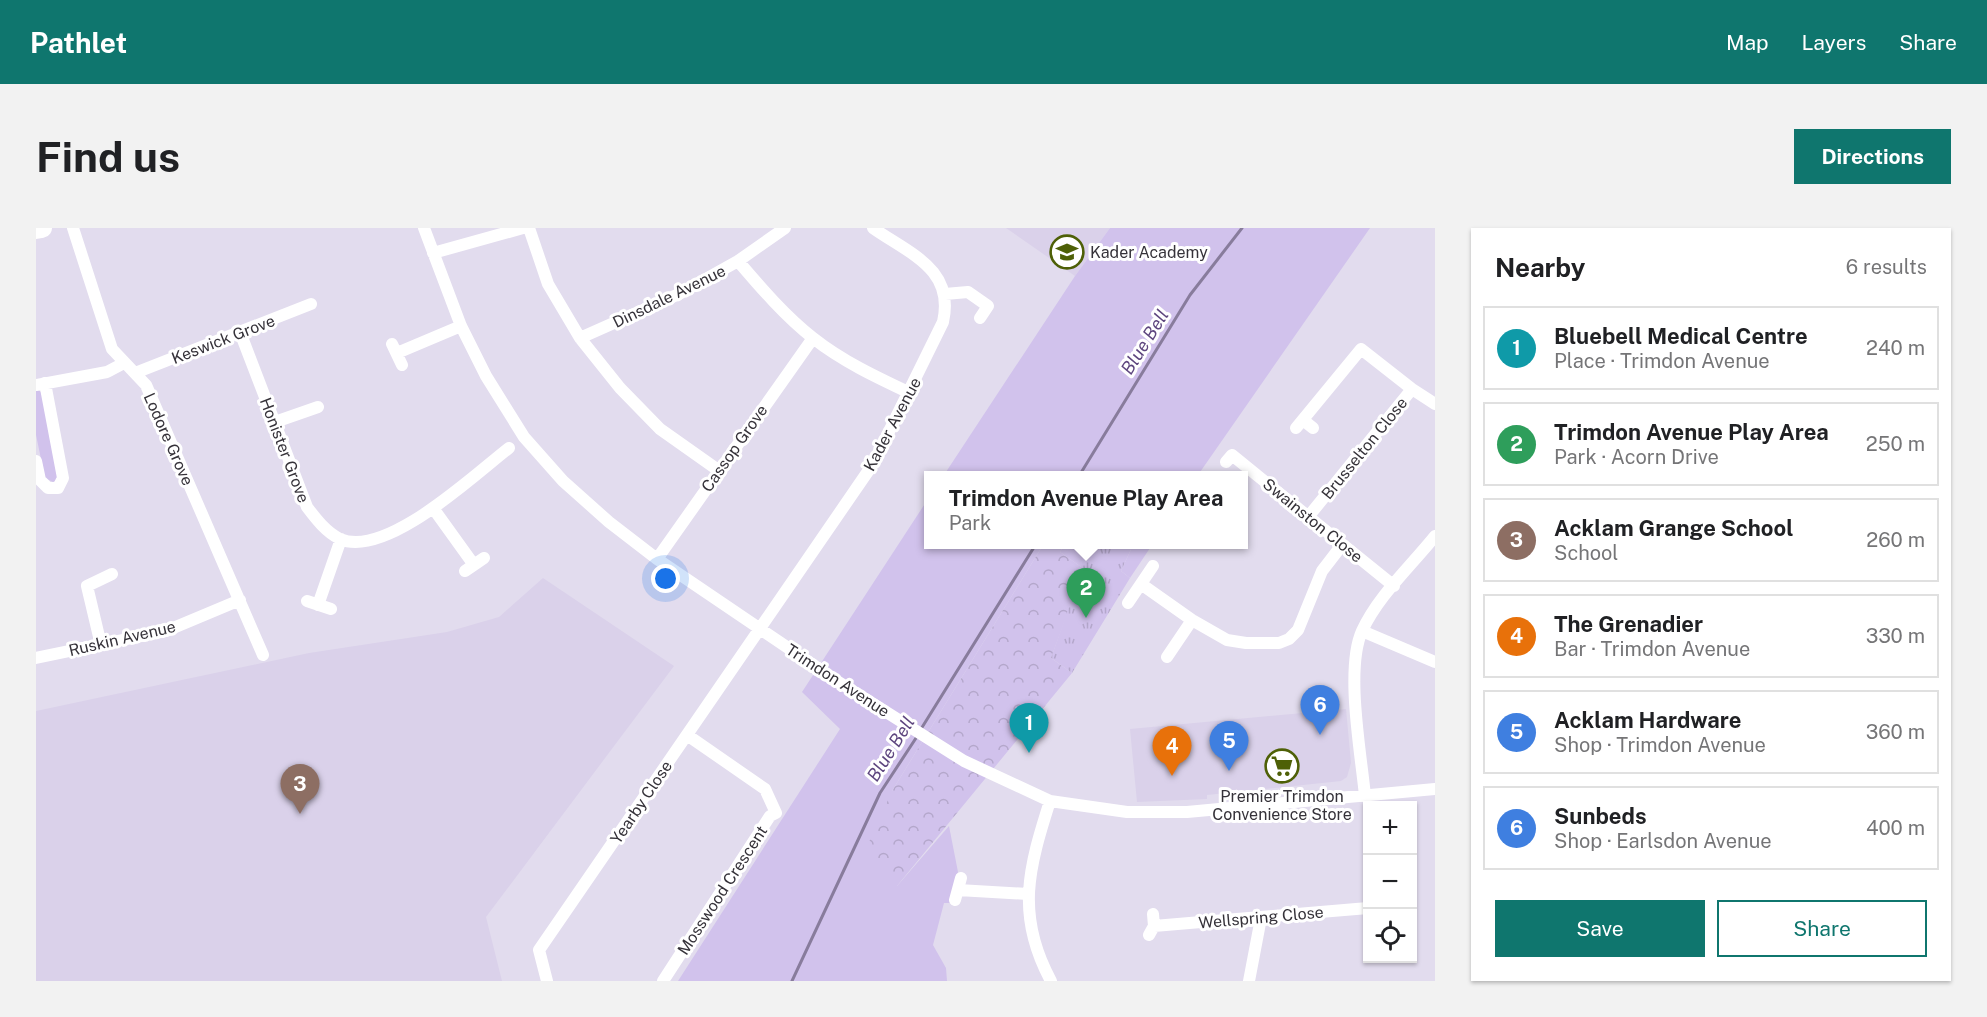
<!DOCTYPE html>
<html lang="en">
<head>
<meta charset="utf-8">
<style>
	:root { --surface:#fff; --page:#f2f2f2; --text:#202124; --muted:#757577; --line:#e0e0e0; --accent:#0f766e }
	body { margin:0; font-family:"Public Sans",sans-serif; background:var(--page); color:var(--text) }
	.controls { position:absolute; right:18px; bottom:18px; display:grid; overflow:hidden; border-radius:0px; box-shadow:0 2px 4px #0004 }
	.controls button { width:54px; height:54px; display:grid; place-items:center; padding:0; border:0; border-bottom:2px solid var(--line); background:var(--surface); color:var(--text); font:30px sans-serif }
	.you { position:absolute; left:630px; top:351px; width:21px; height:21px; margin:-15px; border:4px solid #fff; border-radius:50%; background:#1a73e8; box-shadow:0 0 0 9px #1a73e833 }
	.badge { display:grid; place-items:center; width:39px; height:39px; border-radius:50%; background:var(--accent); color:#fff; font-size:20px; font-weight:700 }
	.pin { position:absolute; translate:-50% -50px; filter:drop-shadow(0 2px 3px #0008) }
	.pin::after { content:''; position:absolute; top:32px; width:21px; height:18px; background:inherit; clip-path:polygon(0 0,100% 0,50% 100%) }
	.popup { position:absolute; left:888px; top:243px; width:324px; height:78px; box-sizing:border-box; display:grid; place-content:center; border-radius:0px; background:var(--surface); filter:drop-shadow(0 2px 4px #0005); font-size:20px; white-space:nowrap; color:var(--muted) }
	.popup b { font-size:22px; color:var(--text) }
	.popup::after { content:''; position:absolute; left:50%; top:100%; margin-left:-12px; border:12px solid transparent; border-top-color:var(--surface) }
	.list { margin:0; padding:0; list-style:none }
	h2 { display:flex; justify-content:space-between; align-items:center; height:78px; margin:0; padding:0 24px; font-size:26px }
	h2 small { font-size:20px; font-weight:400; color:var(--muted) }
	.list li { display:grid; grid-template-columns:39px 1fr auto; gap:18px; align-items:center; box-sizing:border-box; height:84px; margin:0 12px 12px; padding:0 12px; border:2px solid var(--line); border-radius:0px }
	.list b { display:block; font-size:22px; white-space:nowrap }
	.list p { margin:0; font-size:20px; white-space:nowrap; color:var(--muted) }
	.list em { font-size:20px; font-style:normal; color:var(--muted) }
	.actions { display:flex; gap:12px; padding:18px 24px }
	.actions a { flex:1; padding:14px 0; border:2px solid var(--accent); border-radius:0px; text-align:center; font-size:21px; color:var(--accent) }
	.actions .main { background:var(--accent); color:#fff }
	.icon { flex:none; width:33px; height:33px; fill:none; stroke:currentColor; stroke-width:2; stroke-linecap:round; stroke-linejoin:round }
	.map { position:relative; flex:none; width:1399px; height:753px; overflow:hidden; border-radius:0px }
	header { display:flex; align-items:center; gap:36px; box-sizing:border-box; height:84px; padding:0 30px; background:var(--accent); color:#fff }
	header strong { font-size:28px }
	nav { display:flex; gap:33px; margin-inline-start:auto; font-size:21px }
	.intro { display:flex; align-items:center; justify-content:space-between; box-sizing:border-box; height:144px; padding:0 36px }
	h1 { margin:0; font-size:42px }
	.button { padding:15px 27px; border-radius:0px; background:var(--accent); color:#fff; font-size:21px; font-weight:700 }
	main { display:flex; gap:36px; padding:0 36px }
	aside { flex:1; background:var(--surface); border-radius:0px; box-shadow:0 2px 4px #0004 }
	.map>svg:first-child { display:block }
	.built { fill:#dad1ea }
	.green { fill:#d1c2ec }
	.forest { fill:url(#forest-crowns) }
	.park { fill:url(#park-tufts) }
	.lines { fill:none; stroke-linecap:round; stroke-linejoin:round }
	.stream { stroke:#887c9c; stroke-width:3 }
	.minor { stroke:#fff; stroke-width:12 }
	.primary { stroke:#fff; stroke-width:20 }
	.labels { text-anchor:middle; stroke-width:6; stroke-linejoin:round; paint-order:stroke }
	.poi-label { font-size:16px; fill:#353239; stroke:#fff; text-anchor:start }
	.street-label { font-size:16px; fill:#353239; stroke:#fff }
	.water-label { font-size:18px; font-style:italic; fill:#5e467f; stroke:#fff }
</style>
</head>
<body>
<header>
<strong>Pathlet</strong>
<nav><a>Map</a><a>Layers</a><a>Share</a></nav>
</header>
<div class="intro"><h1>Find us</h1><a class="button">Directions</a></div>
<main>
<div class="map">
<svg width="1399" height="753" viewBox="0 0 1399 753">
	<defs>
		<pattern id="forest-crowns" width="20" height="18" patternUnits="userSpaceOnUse" patternTransform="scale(1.5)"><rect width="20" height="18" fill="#d1c2ec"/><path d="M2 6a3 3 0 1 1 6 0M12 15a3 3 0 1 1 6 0" fill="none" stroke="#b4a7cb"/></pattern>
		<pattern id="park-tufts" width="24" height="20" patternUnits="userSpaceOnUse" patternTransform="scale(1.5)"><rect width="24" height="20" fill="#d1c2ec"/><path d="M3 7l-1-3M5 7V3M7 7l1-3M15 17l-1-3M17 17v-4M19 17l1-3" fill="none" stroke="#b4a7cb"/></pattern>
	</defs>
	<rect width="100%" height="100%" fill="#e2dcee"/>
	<path class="built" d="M 970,0 L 1074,0 L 1039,48 Z
		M 507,350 L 638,438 L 450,689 L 466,753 L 0,753 L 0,483 L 273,425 L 411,404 L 463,389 Z
		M 1310,481 L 1315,535 L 1311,549 L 1305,553 L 1171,567 L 1171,571 L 1101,574 L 1094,501 Z"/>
	<path class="green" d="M 1074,0 L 1334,0 L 1162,247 L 908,247 L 1039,48 Z
		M 0,160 L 6,165 L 22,251 L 17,254 L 9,250 L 0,207 Z
		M 892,271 L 892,316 L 1007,317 L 856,563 L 861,658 L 913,598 L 922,644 L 914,675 L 908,675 L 897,717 L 910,740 L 911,753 L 642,753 L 804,501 L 766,464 Z
		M 1028,317 L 1055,317 L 1048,341 L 1024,324 Z
		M 1097,317 L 1116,317 L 1094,350 L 1085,343 Z"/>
	<path class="forest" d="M 1007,317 L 1028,317 L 1024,324 L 1048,341 L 1015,430 L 1036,445 L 861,658 L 829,623 L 856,563 Z"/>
	<path class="park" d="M 1055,317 L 1097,317 L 1085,343 L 1094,350 L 1036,445 L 1015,430 Z"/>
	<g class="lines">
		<path class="stream" d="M 1043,248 L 1154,67 L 1206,0
			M 885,501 L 1000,316
			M 756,753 L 844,565 L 882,507"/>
		<path class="minor" d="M 37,0 L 76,121 L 110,157 L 227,427
			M 388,0 L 425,98 L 450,148 L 488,209 L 527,253 L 573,294 L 621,331 L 801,453 L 928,533 L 1014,573 L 1091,584 L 1151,584 L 1399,561
			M 493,0 L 512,56 L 544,110 L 584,160 L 624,201 L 682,242
			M 397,25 L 487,0
			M 702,33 C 725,60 749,88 777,110 C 806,133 840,149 874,165
			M 909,66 L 932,64 L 952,78 L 944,90
			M 204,104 L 271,279 C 280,291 290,304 304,311 C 350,331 438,247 473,220
			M 544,110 L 643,66 L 702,33 L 749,0
			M 356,116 L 366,137
			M 361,125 L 425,98
			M 99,145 L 275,76
			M 0,157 L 71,144 L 88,135
			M 1376,161 L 1399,176
			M 1267,192 L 1277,200
			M 239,194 L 282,179
			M 1260,200 L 1325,121 L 1376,161 L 1272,289
			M 0,233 L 4,252 L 12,260 L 22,260 L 27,250 L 9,155
			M 1190,234 L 1196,227 L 1358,358
			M 397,280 L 438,337
			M 621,331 L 777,110
			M 429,343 L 448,330
			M 1105,356 L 1156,392 L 1191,412 L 1210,415 L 1243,415 L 1253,411 L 1262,402 L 1286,343 L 1306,317
			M 271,373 L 295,381
			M 1092,375 L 1117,338
			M 282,377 L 305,311
			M 1326,403 L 1399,434
			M 65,417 L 51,358 L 76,346
			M 1131,429 L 1156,392
			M 0,430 L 130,403 L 204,372
			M 1329,568 C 1325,525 1309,441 1326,403 C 1342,368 1375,338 1399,308
			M 1014,573 C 993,639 979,687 1015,753
			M 922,662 L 992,666
			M 919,672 L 925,650
			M 1117,686 L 1118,698
			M 1113,707 L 1118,698 L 1332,680
			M 511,753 L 503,722 L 837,236 L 907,94 C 919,41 874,26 837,0
			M 627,753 L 734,588 L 740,585 L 729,561 L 651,507
			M 1213,753 L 1225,690"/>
		<path class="primary" d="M 0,1 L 6,0"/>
	</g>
	<defs>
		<g id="school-ring" transform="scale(1.725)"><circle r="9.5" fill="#fff" stroke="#4e6007" stroke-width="1.5"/><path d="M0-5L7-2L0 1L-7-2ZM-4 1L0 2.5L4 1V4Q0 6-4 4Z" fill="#4e6007"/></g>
		<g id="supermarket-ring" transform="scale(1.725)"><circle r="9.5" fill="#fff" stroke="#4e6007" stroke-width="1.5"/><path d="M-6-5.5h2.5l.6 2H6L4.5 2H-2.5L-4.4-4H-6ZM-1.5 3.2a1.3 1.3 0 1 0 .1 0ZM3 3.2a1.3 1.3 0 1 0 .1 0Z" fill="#4e6007"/></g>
	</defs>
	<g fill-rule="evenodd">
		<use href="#school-ring" x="1031" y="24"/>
		<use href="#supermarket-ring" x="1246" y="538"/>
	</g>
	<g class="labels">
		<g class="poi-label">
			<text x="1054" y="30">Kader Academy</text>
			<text x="1246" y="574" text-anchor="middle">Premier Trimdon<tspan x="1246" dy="18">Convenience Store</tspan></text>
		</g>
		<g class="street-label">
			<text transform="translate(633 68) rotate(-26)" y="6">Dinsdale Avenue</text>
			<text transform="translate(187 111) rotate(-21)" y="6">Keswick Grove</text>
			<text transform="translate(856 196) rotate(-62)" y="6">Kader Avenue</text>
			<text transform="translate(133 211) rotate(66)" y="6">Lodore Grove</text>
			<text transform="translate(698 220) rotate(-55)" y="6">Cassop Grove</text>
			<text transform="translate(1328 220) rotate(-51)" y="6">Brusselton Close</text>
			<text transform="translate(249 222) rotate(69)" y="6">Honister Grove</text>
			<text transform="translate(1277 292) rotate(39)" y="6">Swainston Close</text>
			<text transform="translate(86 410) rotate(-13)" y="6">Ruskin Avenue</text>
			<text transform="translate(802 452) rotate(33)" y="6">Trimdon Avenue</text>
			<text transform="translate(605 574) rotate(-56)" y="6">Yearby Close</text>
			<text transform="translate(686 662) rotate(-57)" y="6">Mosswood Crescent</text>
			<text transform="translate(1225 689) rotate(-5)" y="6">Wellspring Close</text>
		</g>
		<g class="water-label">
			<text transform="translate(1109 114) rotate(-58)" y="6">Blue Bell</text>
			<text transform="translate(855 521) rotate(-58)" y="6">Blue Bell</text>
		</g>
	</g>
</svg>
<div class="controls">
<button>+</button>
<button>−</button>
<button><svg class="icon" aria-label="locate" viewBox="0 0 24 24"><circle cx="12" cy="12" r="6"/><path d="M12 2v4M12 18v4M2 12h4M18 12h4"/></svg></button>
</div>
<div class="you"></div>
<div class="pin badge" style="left:993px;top:525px;background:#0f9aa8">1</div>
<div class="pin badge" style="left:1050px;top:390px;background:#2e9e5b">2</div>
<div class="popup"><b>Trimdon Avenue Play Area</b>Park</div>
<div class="pin badge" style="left:264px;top:586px;background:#8d6e63">3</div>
<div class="pin badge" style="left:1136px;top:548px;background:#e8710a">4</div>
<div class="pin badge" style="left:1193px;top:543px;background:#3f7fe0">5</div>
<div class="pin badge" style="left:1284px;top:507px;background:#3f7fe0">6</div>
</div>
<aside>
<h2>Nearby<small>6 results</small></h2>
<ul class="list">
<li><span class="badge" style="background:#0f9aa8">1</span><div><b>Bluebell Medical Centre</b><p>Place · Trimdon Avenue</p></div><em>240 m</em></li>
<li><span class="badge" style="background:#2e9e5b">2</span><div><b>Trimdon Avenue Play Area</b><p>Park · Acorn Drive</p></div><em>250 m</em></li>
<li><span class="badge" style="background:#8d6e63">3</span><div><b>Acklam Grange School</b><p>School</p></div><em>260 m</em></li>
<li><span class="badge" style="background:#e8710a">4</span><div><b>The Grenadier</b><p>Bar · Trimdon Avenue</p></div><em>330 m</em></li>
<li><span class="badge" style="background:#3f7fe0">5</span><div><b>Acklam Hardware</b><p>Shop · Trimdon Avenue</p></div><em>360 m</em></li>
<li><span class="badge" style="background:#3f7fe0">6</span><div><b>Sunbeds</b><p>Shop · Earlsdon Avenue</p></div><em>400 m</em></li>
</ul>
<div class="actions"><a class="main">Save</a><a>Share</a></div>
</aside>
</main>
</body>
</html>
